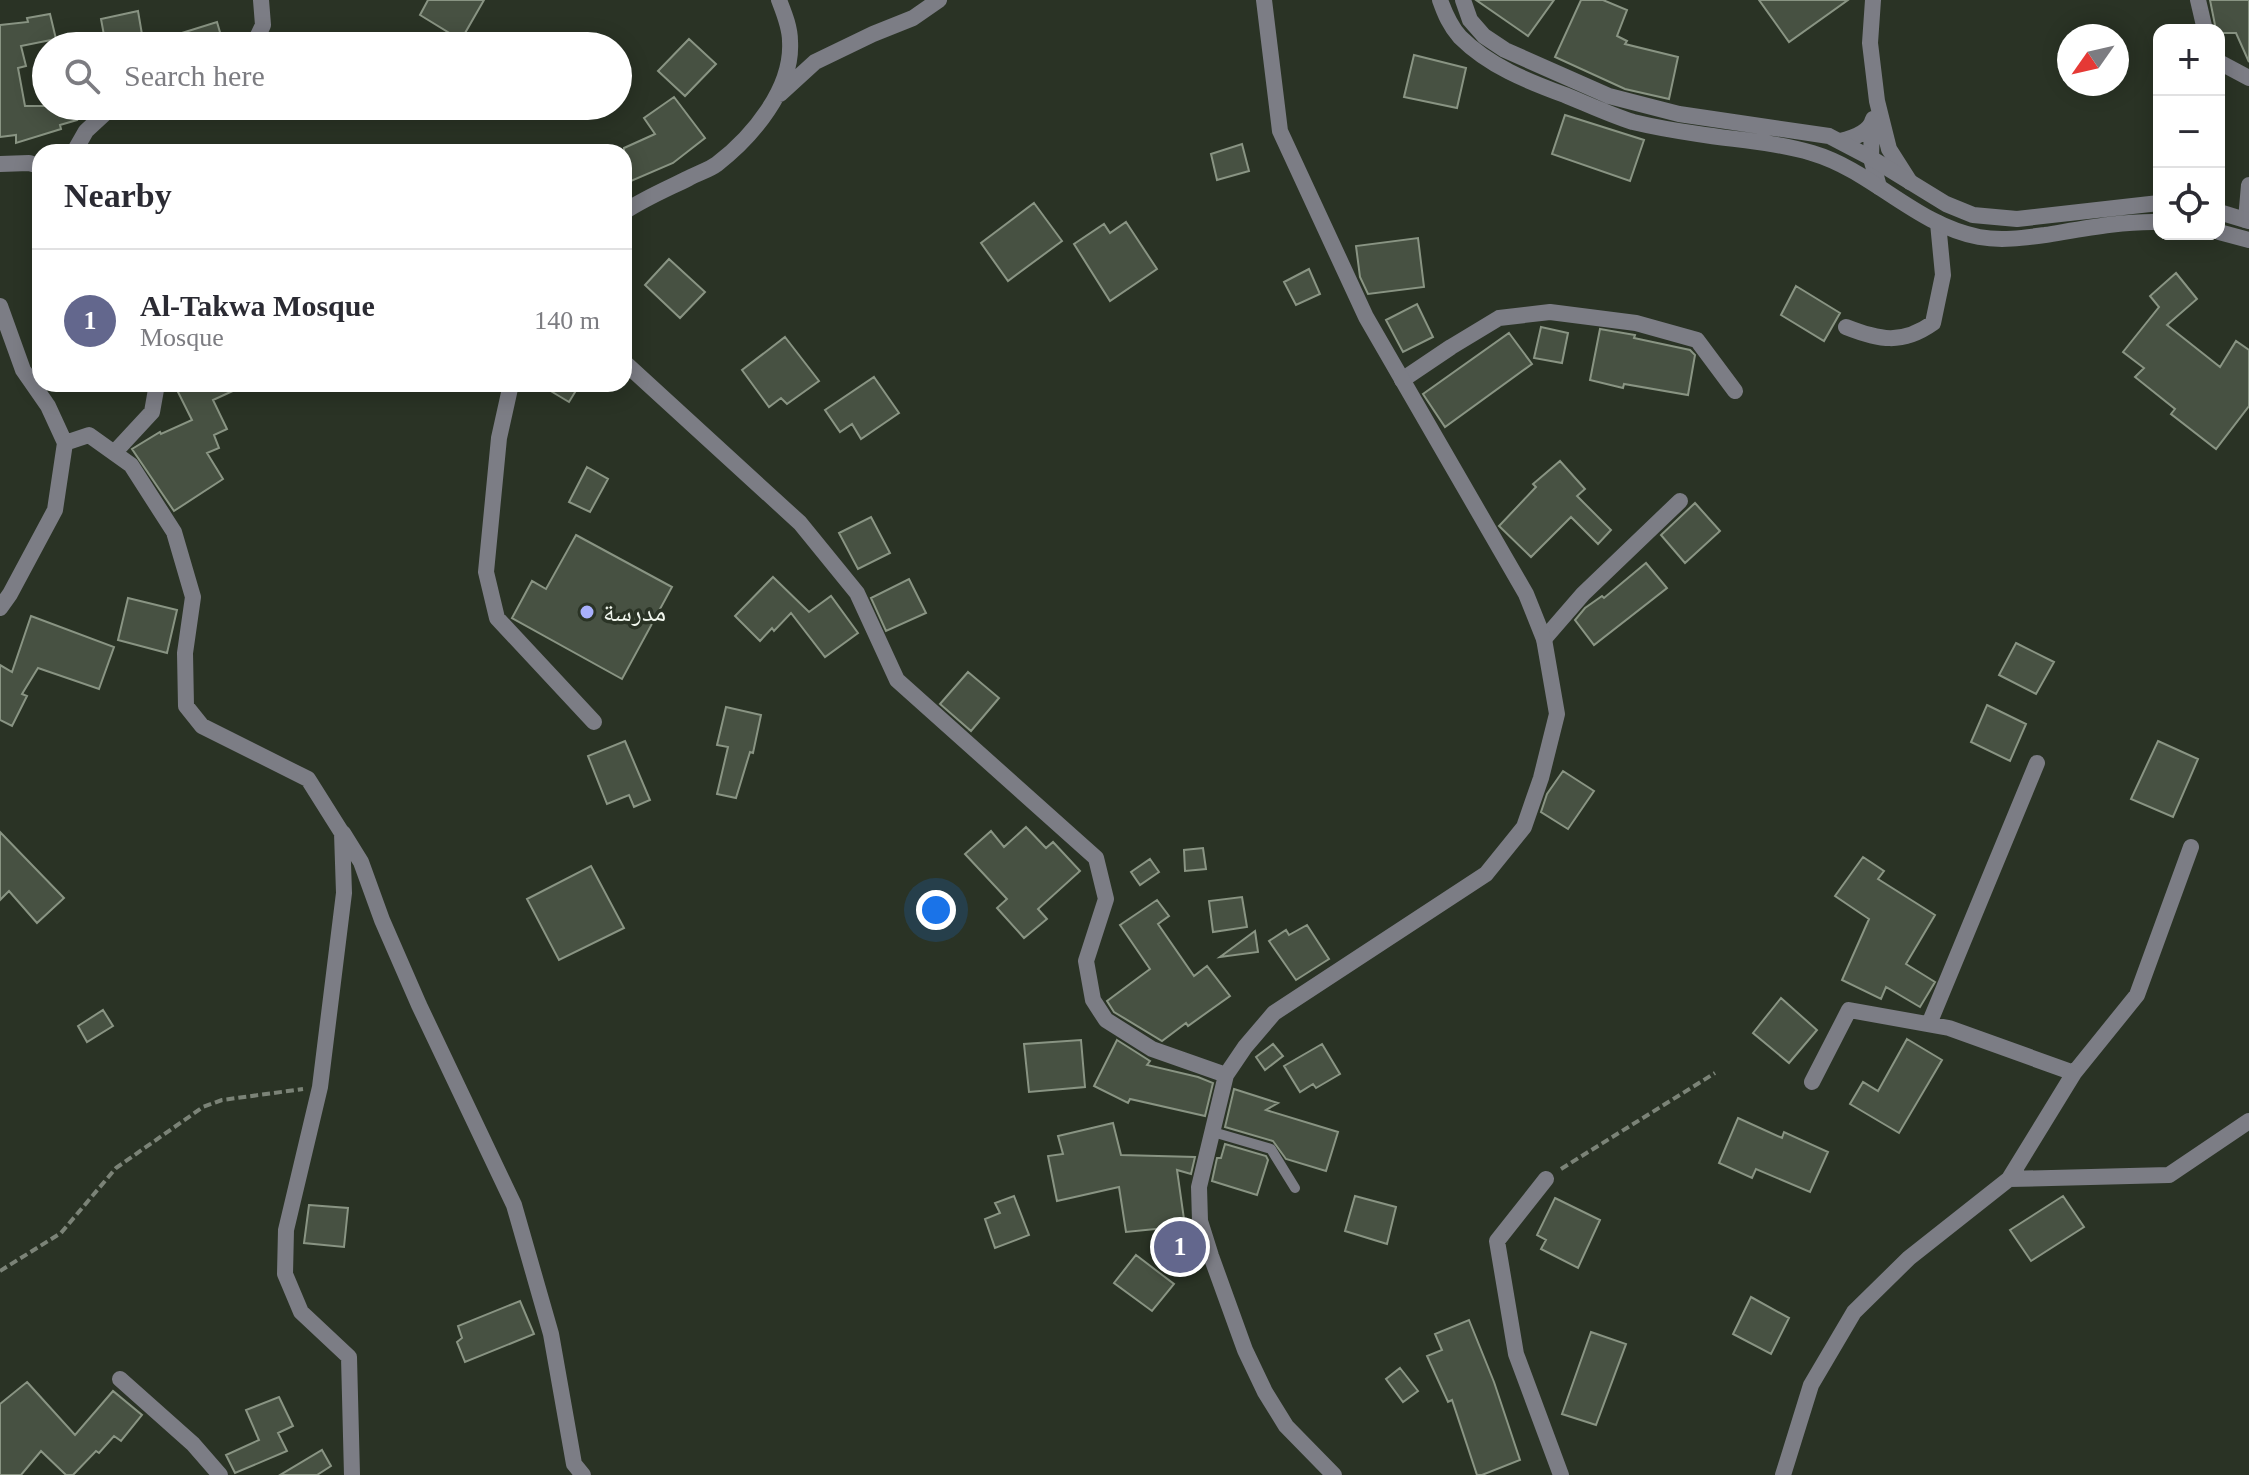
<!DOCTYPE html>
<html lang="en">
<head>
<meta charset="utf-8">
<style>
	:root { --surface:#fff; --page:#f2f2f3; --text:#2b2b33; --muted:#7c7c81; --line:#e1e1e2; --accent:#63678d }
	body { margin:0; font-family:"Times New Roman","Noto Naskh Arabic",serif; background:var(--page); color:var(--text) }
	.controls { position:absolute; right:24px; top:24px; display:grid; overflow:hidden; border-radius:16px; box-shadow:0 4px 20px #0003 }
	.controls button { width:72px; height:72px; display:grid; place-items:center; padding:0; border:0; border-bottom:2px solid var(--line); background:var(--surface); color:var(--text); font:40px sans-serif }
	.compass { position:absolute; left:2057px; top:24px; width:72px; height:72px; border-radius:50%; background:var(--surface); box-shadow:0 4px 20px #0003; rotate:236deg }
	.you { position:absolute; left:936px; top:910px; width:28px; height:28px; margin:-20px; border:6px solid #fff; border-radius:50%; background:#1a73e8; box-shadow:0 0 0 12px #1a73e833 }
	.badge { display:grid; place-items:center; width:52px; height:52px; border-radius:50%; background:var(--accent); color:#fff; font-size:26px; font-weight:700 }
	.pin { position:absolute; translate:-50% -50%; border:4px solid #fff; box-shadow:0 2px 8px #0006 }
	.list { margin:0; padding:0; list-style:none }
	h2 { display:flex; justify-content:space-between; align-items:center; height:104px; margin:0; padding:0 32px; font-size:34px }
	h2 small { font-size:26px; font-weight:400; color:var(--muted) }
	.list li { display:grid; grid-template-columns:52px 1fr auto; gap:24px; align-items:center; box-sizing:border-box; height:144px; padding:0 32px; border-top:2px solid var(--line) }
	.list b { display:block; font-size:30px; white-space:nowrap }
	.list p { margin:0; font-size:26px; white-space:nowrap; color:var(--muted) }
	.list em { font-size:26px; font-style:normal; color:var(--muted) }
	.icon { flex:none; width:44px; height:44px; fill:none; stroke:currentColor; stroke-width:2; stroke-linecap:round; stroke-linejoin:round }
	.map { position:relative; flex:none; width:2249px; height:1475px; overflow:hidden }
	.search { position:absolute; background:var(--surface); box-shadow:0 4px 20px #0003; left:32px; top:32px; width:600px; height:88px; display:flex; align-items:center; gap:20px; box-sizing:border-box; padding:0 28px; border-radius:44px; color:var(--muted); font-size:30px }
	.panel { position:absolute; background:var(--surface); box-shadow:0 4px 20px #0003; left:32px; top:144px; width:600px; height:248px; border-radius:24px }
	.map>svg:first-child { display:block }
	.building { fill:#475142; stroke:#899483; stroke-width:2 }
	.lines { fill:none; stroke-linecap:round; stroke-linejoin:round }
	.path { stroke:#7b8377; stroke-width:4; stroke-dasharray:8 4; stroke-linecap:butt }
	.service { stroke:#7c7d85; stroke-width:10 }
	.minor { stroke:#7c7d85; stroke-width:16 }
	.tertiary { stroke:#7c7d85; stroke-width:16 }
	.poi-dot { fill:#a8b0fc; stroke:#2a3325; stroke-width:3 }
	.labels { text-anchor:middle; stroke-width:7; stroke-linejoin:round; paint-order:stroke }
	.poi-label { font-size:26px; fill:#f0f6ed; stroke:#2a3325; text-anchor:start }
</style>
</head>
<body>
<div class="map">
<svg width="2249" height="1475" viewBox="0 0 2249 1475">
	<rect width="100%" height="100%" fill="#2a3325"/>
	<path class="building" d="M 428,0 L 484,0 L 461,40 L 420,15 Z
		M 1476,0 L 1554,0 L 1528,36 Z
		M 1581,0 L 1603,0 L 1627,10 L 1617,36 L 1627,41 L 1625,44 L 1678,57 L 1669,99 L 1625,89 L 1555,57 Z
		M 1759,0 L 1848,0 L 1789,42 Z
		M 2210,0 L 2249,0 L 2249,62 L 2236,33 L 2219,33 L 2219,30 L 2216,30 Z
		M 138,11 L 144,46 L 106,46 L 101,19 Z
		M 50,14 L 56,39 L 21,46 L 26,66 L 18,68 L 25,106 L 72,106 L 77,120 L 60,125 L 61,129 L 16,143 L 16,135 L 0,137 L 0,25 L 28,22 L 27,18 Z
		M 217,22 L 224,46 L 154,46 L 153,42 Z
		M 689,39 L 716,64 L 685,96 L 658,71 Z
		M 1414,55 L 1466,68 L 1457,108 L 1404,97 Z
		M 674,97 L 705,138 L 673,163 L 624,184 L 624,148 L 655,134 L 644,118 Z
		M 1565,115 L 1644,140 L 1630,181 L 1552,154 Z
		M 1242,144 L 1249,171 L 1217,180 L 1211,154 Z
		M 1034,203 L 1062,241 L 1008,281 L 981,243 Z
		M 1126,222 L 1157,269 L 1110,301 L 1074,244 L 1104,224 L 1110,233 Z
		M 1418,238 L 1424,287 L 1368,294 L 1360,277 L 1356,246 Z
		M 669,259 L 705,292 L 680,318 L 645,285 Z
		M 1309,269 L 1320,294 L 1296,305 L 1284,282 Z
		M 2176,273 L 2197,299 L 2167,325 L 2220,367 L 2236,341 L 2249,350 L 2249,406 L 2216,449 L 2171,414 L 2175,409 L 2135,377 L 2144,368 L 2123,352 L 2159,307 L 2150,296 Z
		M 1796,286 L 1840,313 L 1824,341 L 1781,315 Z
		M 1417,304 L 1433,337 L 1403,352 L 1386,320 Z
		M 1541,327 L 1568,333 L 1562,363 L 1534,358 Z
		M 1600,329 L 1635,335 L 1634,338 L 1690,350 L 1695,355 L 1688,395 L 1624,384 L 1623,388 L 1590,380 Z
		M 1509,333 L 1532,364 L 1445,427 L 1423,394 Z
		M 785,337 L 819,381 L 787,404 L 781,398 L 769,407 L 742,370 Z
		M 874,377 L 899,413 L 861,439 L 852,424 L 840,432 L 825,410 Z
		M 174,384 L 248,384 L 213,400 L 227,429 L 214,435 L 219,448 L 207,453 L 223,479 L 174,511 L 132,449 L 160,432 L 161,434 L 192,420 Z
		M 539,384 L 580,384 L 569,402 Z
		M 1560,461 L 1585,489 L 1577,496 L 1611,530 L 1598,544 L 1571,517 L 1531,557 L 1499,526 L 1536,487 L 1533,484 Z
		M 587,467 L 608,479 L 590,512 L 569,502 Z
		M 1695,503 L 1720,531 L 1685,563 L 1661,535 Z
		M 871,517 L 890,553 L 858,569 L 839,533 Z
		M 576,535 L 672,587 L 622,679 L 512,618 L 532,581 L 546,589 Z
		M 1646,563 L 1667,588 L 1594,645 L 1575,620 L 1585,608 L 1602,596 L 1604,598 Z
		M 773,577 L 809,612 L 831,596 L 858,633 L 825,657 L 791,613 L 774,631 L 772,628 L 760,641 L 735,616 Z
		M 909,579 L 926,613 L 886,631 L 871,598 Z
		M 128,598 L 177,610 L 167,653 L 118,640 Z
		M 31,616 L 114,647 L 99,689 L 38,668 L 22,694 L 27,696 L 12,726 L 0,720 L 0,665 L 12,672 Z
		M 2016,643 L 2054,662 L 2036,694 L 1999,675 Z
		M 968,672 L 999,698 L 971,731 L 940,704 Z
		M 1987,705 L 2026,724 L 2010,761 L 1971,742 Z
		M 726,707 L 761,715 L 753,753 L 750,752 L 736,798 L 717,794 L 728,747 L 717,745 Z
		M 625,741 L 650,800 L 634,807 L 629,795 L 607,804 L 588,756 Z
		M 2158,741 L 2198,759 L 2173,817 L 2131,799 Z
		M 1563,771 L 1594,791 L 1568,829 L 1541,812 L 1547,794 Z
		M 1026,827 L 1046,848 L 1053,842 L 1080,871 L 1038,909 L 1047,919 L 1024,938 L 997,908 L 1007,899 L 965,854 L 991,831 L 1004,847 Z
		M 0,832 L 64,898 L 37,923 L 9,891 L 0,900 Z
		M 1203,848 L 1206,869 L 1185,871 L 1184,850 Z
		M 1863,857 L 1884,871 L 1878,879 L 1935,915 L 1906,964 L 1935,982 L 1920,1007 L 1886,987 L 1881,999 L 1842,980 L 1869,919 L 1835,896 Z
		M 1150,859 L 1159,872 L 1140,885 L 1131,872 Z
		M 591,866 L 624,928 L 559,960 L 527,899 Z
		M 1242,897 L 1247,927 L 1213,932 L 1209,901 Z
		M 1157,900 L 1169,916 L 1158,924 L 1194,976 L 1207,966 L 1230,996 L 1188,1026 L 1186,1023 L 1162,1041 L 1114,1012 L 1107,1001 L 1150,969 L 1120,925 Z
		M 1307,925 L 1329,959 L 1296,980 L 1269,941 L 1286,930 L 1289,935 Z
		M 1255,931 L 1258,952 L 1220,957 Z
		M 1781,998 L 1817,1030 L 1789,1063 L 1753,1033 Z
		M 103,1010 L 113,1026 L 87,1042 L 78,1026 Z
		M 1907,1039 L 1942,1060 L 1899,1133 L 1850,1104 L 1863,1082 L 1878,1091 Z
		M 1081,1040 L 1085,1087 L 1029,1092 L 1024,1044 Z
		M 1117,1040 L 1150,1061 L 1147,1065 L 1198,1077 L 1213,1083 L 1205,1116 L 1130,1099 L 1128,1103 L 1094,1086 Z
		M 1273,1044 L 1283,1056 L 1265,1070 L 1256,1057 Z
		M 1322,1044 L 1340,1074 L 1316,1088 L 1313,1084 L 1300,1092 L 1284,1066 Z
		M 1234,1089 L 1278,1103 L 1266,1110 L 1338,1132 L 1326,1171 L 1286,1159 L 1273,1141 L 1225,1127 Z
		M 1738,1118 L 1782,1138 L 1784,1132 L 1828,1152 L 1810,1192 L 1756,1169 L 1752,1178 L 1719,1163 Z
		M 1113,1123 L 1121,1155 L 1195,1157 L 1191,1174 L 1177,1170 L 1185,1226 L 1126,1232 L 1119,1187 L 1057,1201 L 1048,1156 L 1063,1154 L 1058,1136 Z
		M 1225,1144 L 1266,1156 L 1268,1160 L 1257,1195 L 1212,1181 L 1217,1158 L 1221,1158 Z
		M 1014,1196 L 1029,1235 L 995,1248 L 985,1219 L 1000,1213 L 995,1203 Z
		M 1355,1196 L 1396,1207 L 1387,1244 L 1345,1231 Z
		M 2063,1196 L 2084,1227 L 2031,1261 L 2010,1230 Z
		M 1555,1198 L 1600,1220 L 1578,1268 L 1541,1249 L 1546,1240 L 1537,1235 Z
		M 309,1205 L 348,1208 L 344,1247 L 304,1243 Z
		M 1136,1255 L 1174,1284 L 1152,1311 L 1114,1283 Z
		M 1751,1297 L 1789,1318 L 1771,1354 L 1733,1334 Z
		M 520,1301 L 534,1334 L 465,1362 L 457,1342 L 462,1338 L 458,1326 Z
		M 1469,1320 L 1494,1382 L 1520,1460 L 1482,1475 L 1477,1475 L 1452,1400 L 1448,1402 L 1427,1356 L 1442,1350 L 1435,1334 Z
		M 1591,1332 L 1626,1344 L 1596,1425 L 1562,1414 Z
		M 1400,1368 L 1418,1391 L 1403,1402 L 1386,1379 Z
		M 27,1382 L 75,1435 L 113,1391 L 142,1415 L 121,1441 L 114,1436 L 99,1453 L 96,1451 L 73,1475 L 66,1475 L 41,1451 L 21,1475 L 0,1475 L 0,1404 Z
		M 279,1397 L 293,1426 L 278,1433 L 287,1451 L 235,1473 L 226,1455 L 259,1440 L 246,1410 Z
		M 322,1450 L 331,1466 L 317,1475 L 280,1475 Z"/>
	<g class="lines">
		<path class="path" d="M 1561,1169 L 1715,1073
			M 0,1271 L 61,1233 L 116,1168 L 203,1107 L 222,1100 L 303,1089"/>
		<path class="service" d="M 1213,1132 L 1271,1149 L 1295,1188"/>
		<path class="minor" d="M 1873,0 L 1870,43 L 1877,101 L 1889,149 L 1910,182
			M 2198,0 L 2205,30
			M 253,46 L 263,25 L 261,0
			M 2219,62 L 2249,78
			M 780,94 L 815,62 L 873,34 L 913,18 L 939,0
			M 1872,124 L 1871,158 L 1879,187
			M 1840,141 C 1853,138 1870,133 1873,119
			M 74,152 L 86,131 L 113,106
			M 624,212 C 645,198 667,189 689,178 C 698,173 709,170 717,164 C 752,137 793,89 790,41 C 790,27 784,13 779,0
			M 2246,220 L 2249,185
			M 0,306 L 23,370 L 48,406 L 65,443 L 55,510 L 10,594 L 0,608
			M 1846,327 C 1879,340 1902,345 1933,323 L 1943,275 L 1938,223
			M 1402,380 L 1451,347 L 1499,318 L 1550,312 L 1636,323 L 1697,340 L 1735,391
			M 511,384 L 499,438 L 486,572 L 497,618 L 594,722
			M 65,443 L 89,435 L 131,465 L 174,532 L 193,597 L 185,653 L 186,706 L 202,726 L 308,779 L 342,833 L 344,893 L 320,1087 L 286,1230 L 285,1274 L 301,1312 L 349,1357 L 352,1475
			M 114,453 L 152,412 L 157,384
			M 1544,639 L 1583,594 L 1680,501
			M 343,833 L 361,862 L 382,920 L 419,1005 L 514,1205 L 551,1334 L 574,1464 L 583,1475
			M 1929,1024 L 2037,763
			M 1812,1082 L 1849,1010 L 1949,1028 L 2074,1073
			M 1546,1179 L 1497,1241 L 1516,1354 L 1561,1475
			M 2009,1179 L 2074,1073 L 2137,995 L 2191,847
			M 120,1379 L 193,1444 L 220,1475
			M 1783,1475 L 1811,1385 L 1854,1312 L 1909,1258 L 2009,1179 L 2169,1175 L 2249,1121"/>
		<path class="tertiary" d="M 1264,0 L 1280,131 L 1366,317 L 1526,594 L 1544,639 L 1557,714 L 1541,778 L 1524,827 L 1486,874 L 1274,1013 L 1245,1047 L 1226,1075 L 1199,1187 L 1200,1221 L 1211,1256 L 1245,1350 L 1265,1392 L 1286,1426 L 1334,1475
			M 1440,0 C 1445,14 1450,26 1460,37 C 1489,66 1527,81 1565,95 C 1587,104 1610,115 1633,122 C 1654,127 1677,131 1698,134 C 1736,140 1775,142 1812,153 C 1873,171 1914,224 1979,237 C 2001,241 2023,238 2045,235 C 2082,229 2121,221 2159,222
			M 1463,0 L 1470,20 L 1484,36 L 1505,50 L 1609,96 L 1679,114 L 1829,136 L 1871,158 L 1946,204 L 1973,215 L 2017,219 L 2159,203
			M 0,164 L 29,163 L 40,166
			M 2219,212 L 2249,221
			M 2219,232 L 2249,240
			M 624,362 L 800,523 L 857,593 L 897,680 L 1096,858 L 1106,899 L 1086,961 L 1093,1000 L 1106,1020 L 1152,1049 L 1226,1075"/>
	</g>
	<circle class="poi-dot" cx="587" cy="612" r="8"/>
	<g class="labels">
		<g class="poi-label">
			<text x="603" y="621">مدرسة</text>
		</g>
	</g>
</svg>
<div class="controls">
<button>+</button>
<button>−</button>
<button><svg class="icon" aria-label="locate" viewBox="0 0 24 24"><circle cx="12" cy="12" r="6"/><path d="M12 2v4M12 18v4M2 12h4M18 12h4"/></svg></button>
</div>
<svg class="compass" viewBox="-18 -18 36 36"><path d="M0-13l5 13h-10z" fill="#e53935"/><path d="M0 13l5-13h-10z" fill="#7c7c81"/></svg>
<div class="you"></div>
<div class="pin badge" style="left:1180px;top:1247px">1</div>
<div class="search"><svg class="icon" aria-label="search" viewBox="0 0 24 24"><circle cx="10" cy="10" r="6"/><path d="M15 15l6 6"/></svg>Search here</div>
<section class="panel">
<h2>Nearby<small></small></h2>
<ul class="list">
<li><span class="badge">1</span><div><b>Al-Takwa Mosque</b><p>Mosque</p></div><em>140 m</em></li>
</ul>
</section>
</div>
</body>
</html>
